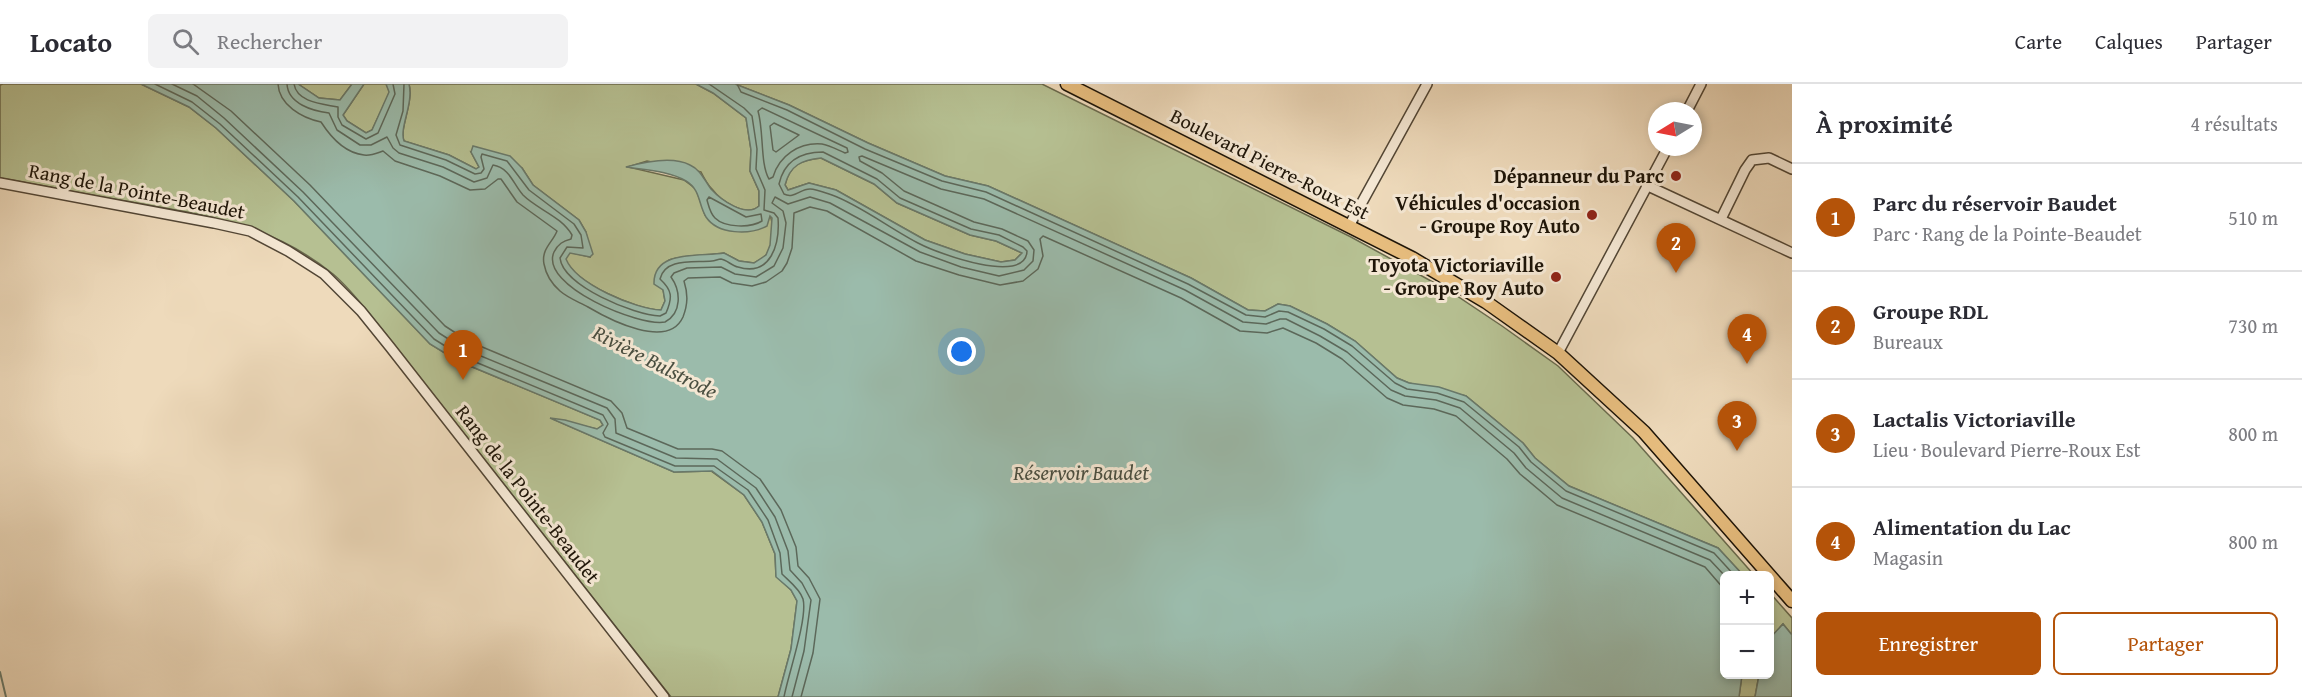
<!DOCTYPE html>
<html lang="fr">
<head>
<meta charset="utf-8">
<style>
	:root { --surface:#fff; --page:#f2f2f3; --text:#2b2b33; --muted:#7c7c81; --line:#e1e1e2; --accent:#b45309 }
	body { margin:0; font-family:"Gentium Book Plus",serif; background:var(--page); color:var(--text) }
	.controls { position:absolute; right:18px; bottom:18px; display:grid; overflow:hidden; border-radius:9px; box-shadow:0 3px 9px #0003 }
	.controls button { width:54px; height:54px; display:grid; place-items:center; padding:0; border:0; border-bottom:2px solid var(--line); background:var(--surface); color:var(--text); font:30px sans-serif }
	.compass { position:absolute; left:1648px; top:18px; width:54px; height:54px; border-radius:50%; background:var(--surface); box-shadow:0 3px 9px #0003; rotate:260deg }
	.you { position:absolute; left:962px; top:268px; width:21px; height:21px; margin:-15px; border:4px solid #fff; border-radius:50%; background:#1a73e8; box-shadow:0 0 0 9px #1a73e833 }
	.badge { display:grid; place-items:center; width:39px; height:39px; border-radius:50%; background:var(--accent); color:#fff; font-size:20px; font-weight:700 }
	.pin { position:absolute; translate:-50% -50px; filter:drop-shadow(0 2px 3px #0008) }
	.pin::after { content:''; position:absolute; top:32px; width:21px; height:18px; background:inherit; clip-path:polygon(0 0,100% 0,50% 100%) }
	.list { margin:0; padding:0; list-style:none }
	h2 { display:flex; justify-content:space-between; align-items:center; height:78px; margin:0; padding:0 24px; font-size:26px }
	h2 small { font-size:20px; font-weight:400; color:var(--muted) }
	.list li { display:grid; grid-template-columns:39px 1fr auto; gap:18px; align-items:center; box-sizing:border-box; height:108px; padding:0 24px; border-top:2px solid var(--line) }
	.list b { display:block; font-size:22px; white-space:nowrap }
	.list p { margin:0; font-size:20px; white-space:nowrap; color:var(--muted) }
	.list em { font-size:20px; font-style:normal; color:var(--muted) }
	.actions { display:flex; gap:12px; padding:18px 24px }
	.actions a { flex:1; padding:14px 0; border:2px solid var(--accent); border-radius:9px; text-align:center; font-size:21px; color:var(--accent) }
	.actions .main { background:var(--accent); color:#fff }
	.icon { flex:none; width:33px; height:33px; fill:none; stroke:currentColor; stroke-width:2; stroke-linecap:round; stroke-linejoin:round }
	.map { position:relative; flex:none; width:1792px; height:613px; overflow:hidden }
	header { display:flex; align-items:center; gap:36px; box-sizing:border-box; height:84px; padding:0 30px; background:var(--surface); border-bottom:2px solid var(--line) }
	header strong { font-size:28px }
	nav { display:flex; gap:33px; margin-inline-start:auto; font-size:21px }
	.search { width:420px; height:54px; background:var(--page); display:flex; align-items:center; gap:15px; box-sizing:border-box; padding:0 21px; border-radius:9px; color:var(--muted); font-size:22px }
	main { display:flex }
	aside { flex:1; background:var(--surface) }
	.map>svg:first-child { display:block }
	.green { fill:#b6c092; stroke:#6a6a4d; stroke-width:1.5 }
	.water { fill:#9bbbab; stroke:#69796a; stroke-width:1.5; fill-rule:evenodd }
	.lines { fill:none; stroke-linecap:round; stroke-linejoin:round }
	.shore { stroke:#5c685a; stroke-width:1.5 }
	.stream { stroke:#69796a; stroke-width:2 }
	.minor-casing { stroke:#524635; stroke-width:12 }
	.major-casing { stroke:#1e1508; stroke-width:15 }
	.minor { stroke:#f4e7d3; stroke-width:9 }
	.major { stroke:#e7bd7e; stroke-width:12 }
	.poi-dot { fill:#8f2418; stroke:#f4e7d3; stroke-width:2 }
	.labels { text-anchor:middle; stroke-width:6; stroke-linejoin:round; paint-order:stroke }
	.street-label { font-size:20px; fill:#1e1508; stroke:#f4e7d3 }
	.poi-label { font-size:20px; font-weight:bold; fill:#1e1508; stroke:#f4e7d3; text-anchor:end }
	.water-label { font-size:21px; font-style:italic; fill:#4a4f41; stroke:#f4e7d3 }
</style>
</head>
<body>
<header>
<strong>Locato</strong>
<div class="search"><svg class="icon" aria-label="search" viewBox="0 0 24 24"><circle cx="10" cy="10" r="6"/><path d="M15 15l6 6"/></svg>Rechercher</div>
<nav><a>Carte</a><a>Calques</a><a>Partager</a></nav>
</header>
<main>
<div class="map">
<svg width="1792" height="613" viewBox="0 0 1792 613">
	<rect width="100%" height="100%" fill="#eedabb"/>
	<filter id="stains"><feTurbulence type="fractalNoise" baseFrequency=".00333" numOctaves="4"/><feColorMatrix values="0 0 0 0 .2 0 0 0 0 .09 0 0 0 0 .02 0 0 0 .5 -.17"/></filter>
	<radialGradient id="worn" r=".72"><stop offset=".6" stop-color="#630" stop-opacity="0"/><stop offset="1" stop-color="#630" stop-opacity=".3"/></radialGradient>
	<path class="green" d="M 3,0 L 141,0 L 189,23 L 216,44 L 294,117 L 430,260 L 458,277 L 600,336 L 603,341 L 597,345 L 553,335 L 674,388 L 711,387 L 744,411 L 762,438 L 775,470 L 776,492 L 791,506 L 797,517 L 791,565 L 778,613 L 671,613 L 381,244 C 366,226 351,205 333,190 C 269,138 203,131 125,117 C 83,110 42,101 0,94 L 0,1 Z
		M 298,0 L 352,0 L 340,16 L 319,14 Z
		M 364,0 L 386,0 L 390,8 L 372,46 L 366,49 L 347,37 L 343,31 Z
		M 409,0 L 696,0 L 713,9 L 746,34 L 751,66 L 750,87 L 759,107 L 759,122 C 746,134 721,117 712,105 C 707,100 704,94 701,88 L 647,77 L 628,83 L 684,96 L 696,105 L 705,131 L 770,132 C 774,140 773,163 766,171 C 764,174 757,177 754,179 L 739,177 L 724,169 C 705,172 687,170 669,176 L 663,205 L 665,217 L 661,226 C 635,225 576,200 565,175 L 569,168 L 590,173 L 586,148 L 579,136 L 533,101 L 522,84 L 471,68 L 479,83 L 476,85 L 449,71 L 404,57 C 399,44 414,19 409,0 Z
		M 735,0 L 1042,0 L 1351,153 L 1451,208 L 1502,242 L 1558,282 L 1633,354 L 1754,491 L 1743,491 L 1718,464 L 1569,402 L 1535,374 L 1523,359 L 1466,312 L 1409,299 L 1397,294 L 1355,257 L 1327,240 L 1290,222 L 1278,220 L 1265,227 L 1248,226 L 1191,194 L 988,102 L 945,92 L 868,59 L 789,21 Z
		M 821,74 L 874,100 L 897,119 L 970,151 L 996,157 L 1022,169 L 1015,176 L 1001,178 L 965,170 L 925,156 L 836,106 L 809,99 L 788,106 L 785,101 C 790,80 801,76 821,74 Z
		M 1770,509 L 1792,534 L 1792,551 L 1783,540 L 1770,554 L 1770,527 L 1772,525 L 1770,521 Z
		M 1742,591 L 1759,591 L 1755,613 L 1739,613 Z"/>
	<path class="water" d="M 141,0 L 298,0 L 319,14 L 340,16 L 352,0 L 364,0 L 343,31 L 347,37 L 366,49 L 372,46 L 389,8 L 386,0 L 409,0 C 414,19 399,44 404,57 L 449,71 L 476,85 L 479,83 L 471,68 L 473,62 L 510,72 L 522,84 L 533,101 L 579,136 L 586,148 L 593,170 L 590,173 L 570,169 L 566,175 C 576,200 635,225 661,226 L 665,217 L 663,206 L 654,200 C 653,165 701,173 724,169 L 739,177 L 754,179 L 766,171 L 770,161 L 772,134 L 770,132 L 767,142 C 750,151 718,151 706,133 C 698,120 701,106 686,97 C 670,87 645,86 626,83 C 644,78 673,72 690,81 C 701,86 704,96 711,105 C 721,116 746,134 759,122 L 759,107 L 750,87 L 751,66 L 746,34 L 713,9 L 696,0 L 735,0 L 789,21 L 868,59 L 945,92 L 988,102 L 1191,194 L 1248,226 L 1265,227 L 1278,220 L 1290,222 L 1327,240 L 1355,257 L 1397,294 L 1409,299 L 1439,303 L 1466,312 L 1523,359 L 1535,374 L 1569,402 L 1718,464 L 1743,491 L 1724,492 L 1724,590 L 1742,591 L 1739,613 L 778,613 L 791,565 L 797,517 L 791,506 L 776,493 L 775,470 L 762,438 L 744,411 L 712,387 L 674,388 L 550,334 L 565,336 L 597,345 L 603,341 L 600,336 L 458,277 L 430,260 L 294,117 L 216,44 L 189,23 ZM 821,74 L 874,100 L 897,119 L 970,151 L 996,157 L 1022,169 L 1015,176 L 1001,178 L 965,170 L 925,156 L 836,106 L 809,99 L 788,106 L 785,101 C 790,81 802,76 821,74 Z
		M 1783,540 L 1792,551 L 1792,613 L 1755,613 L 1759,591 L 1770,590 L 1770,554 Z"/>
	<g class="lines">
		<path class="shore" d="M 155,0 L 192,18 L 220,40 L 298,113 L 434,255 L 461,272 L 603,331 L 608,340 L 603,349 L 605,353 L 675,382 L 714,382 L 748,406 L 768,436 L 780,469 L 782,490 C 789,497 800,505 803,515 C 808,534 788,591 784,613
			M 172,0 L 197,12 L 224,34 L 303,108 L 439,249 L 464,265 L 607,324 L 615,335 L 616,349 L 676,374 L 717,375 L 756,404 L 775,433 L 788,467 L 790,486 L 802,499 L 811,516 L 804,567 L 792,613
			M 193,0 L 231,27 L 310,101 L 445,242 L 468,257 L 611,317 L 622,329 L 627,344 L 678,365 L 712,365 L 722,367 L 760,395 L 781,426 L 796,463 L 798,482 L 809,494 L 820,515 L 813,569 L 801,613
			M 278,0 C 279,21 302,34 321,38 C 330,52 345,69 364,71 C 371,72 377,69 383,67 L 395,77 L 440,92 L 470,106 L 485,105 L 498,95 L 501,95 L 517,118 L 557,147 C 553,158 541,165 544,180 C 546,191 552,200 560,207 C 568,214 579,218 588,223 C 610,236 668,266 683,233 C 688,220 688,210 684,197 L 688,194 L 720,193 L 732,199 L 752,202 L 766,198 L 782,187 L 787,179 L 792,164 L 794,129 L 810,123 L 827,127 L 916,177 L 959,191 L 1000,201 L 1023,197 L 1038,185 L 1043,172 L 1040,155 L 1043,152 L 1181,214 L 1240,247 L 1267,249 L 1283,244 L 1316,259 L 1342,275 L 1387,314 L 1403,321 L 1434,325 L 1456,332 L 1507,375 L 1520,390 L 1557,421 L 1705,483 L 1724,505
			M 287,0 C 288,20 313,27 329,29 L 337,46 L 360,61 L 371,61 L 387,53 L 393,64 L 399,69 L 443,83 L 474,98 L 487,94 L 493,81 C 510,84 513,100 523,111 C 538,126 561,132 572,151 L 571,155 C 563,157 558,160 554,168 C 539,202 640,243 665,238 C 682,229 681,207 671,193 L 674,189 L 687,184 L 721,183 L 735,190 L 756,193 L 774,182 L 783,164 L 786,139 L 783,127 L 772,119 L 775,113 L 788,120 L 810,113 L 830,119 L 920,168 L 961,183 L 999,192 L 1024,186 L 1033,177 L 1034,166 L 1028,157 L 1002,145 L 974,138 L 904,107 L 882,89 L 860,77 L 859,73 L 862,72 L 941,105 L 984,115 L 1185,206 L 1243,238 L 1266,240 L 1280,235 L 1286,235 L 1320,252 L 1347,268 L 1391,306 L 1405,312 L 1436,316 L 1460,324 L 1514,369 L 1526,384 L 1562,414 L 1710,476 L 1725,492
			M 294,0 C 297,19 324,20 338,23 L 338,33 L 342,41 L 366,55 L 378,49 L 395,10 L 393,0
			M 404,0 L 403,27 L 396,51 L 400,61 L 446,76 L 475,90 L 481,89 L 484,85 L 481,73 L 482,70 L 507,77 L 529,106 L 574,140 L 581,151 L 583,164 L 567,163 L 560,174 C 563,202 634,231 660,232 L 666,229 C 673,213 672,206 660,195 C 665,173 695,179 712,177 C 715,177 718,175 721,175 C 727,176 732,182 738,183 C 771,193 780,160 778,134 L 774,129 L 764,126 L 765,106 L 756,85 L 757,65 L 752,32 L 744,24 L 709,0
			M 737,0 L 741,8 L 787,26 L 865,65 L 942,97 L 986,108 L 1188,200 L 1246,231 L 1265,233 L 1279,227 L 1288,228 L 1324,245 L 1352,262 L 1395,299 L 1407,305 L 1437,309 L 1464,318 L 1519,363 L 1531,378 L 1566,407 L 1714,469 L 1735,492
			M 762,24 L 847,64 L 848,68 L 845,69 C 838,66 829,61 822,60 C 799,58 779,72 773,93 L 769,95 C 760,80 764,47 758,27 Z
			M 774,39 L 799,51 L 776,68 L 773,66 L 770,42 Z
			M 823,68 L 877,95 L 900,114 L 971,145 L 999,151 L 1023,163 L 1027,167 C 1026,202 937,169 920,160 C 892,146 860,121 832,111 C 826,109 816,105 810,105 C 800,105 794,115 784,110 L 779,100 C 784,78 800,68 823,68 Z
			M 709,113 L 746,133 L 761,130 L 762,137 C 751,144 725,144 715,134 C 710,129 709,123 707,116 Z"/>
		<path class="stream" d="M 0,588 L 6,613"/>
		<g class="minor-casing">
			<path id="minor" d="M 1687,27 L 1701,0
				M 0,99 L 214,139 L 250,147 L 288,167 L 324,190 L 361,227 L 390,263 L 664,613
				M 1648,102 L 1792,169
				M 1721,135 L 1745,86 L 1752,76 L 1769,74 L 1792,85
				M 1349,142 L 1427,0
				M 1558,269 L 1668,63"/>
		</g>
		<g class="major-casing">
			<path id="major" d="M 1067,0 L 1412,174 L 1486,218 L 1558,269 L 1644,348 L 1792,517"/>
		</g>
		<use href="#minor" class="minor"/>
		<use href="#major" class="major"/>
	</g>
	<g class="poi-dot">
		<circle cx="1676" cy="92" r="6"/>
		<circle cx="1592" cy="131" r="6"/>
		<circle cx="1556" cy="193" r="6"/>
	</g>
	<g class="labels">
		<g class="street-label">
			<text transform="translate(1270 80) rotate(27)" y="7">Boulevard Pierre-Roux Est</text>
			<text transform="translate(137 107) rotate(11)" y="7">Rang de la Pointe-Beaudet</text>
			<text transform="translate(528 410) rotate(52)" y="7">Rang de la Pointe-Beaudet</text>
		</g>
		<g class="poi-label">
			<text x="1664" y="99">Dépanneur du Parc</text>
			<text x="1580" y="126">Véhicules d'occasion<tspan x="1580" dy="23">- Groupe Roy Auto</tspan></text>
			<text x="1544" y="188">Toyota Victoriaville<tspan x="1544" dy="23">- Groupe Roy Auto</tspan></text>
		</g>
		<g class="water-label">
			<text transform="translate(655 278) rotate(27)" y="7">Rivière Bulstrode</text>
			<text x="1081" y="396">Réservoir Baudet</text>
		</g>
	</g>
	<rect width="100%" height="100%" filter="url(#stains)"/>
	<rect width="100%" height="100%" fill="url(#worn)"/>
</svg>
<div class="controls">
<button>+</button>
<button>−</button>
</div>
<svg class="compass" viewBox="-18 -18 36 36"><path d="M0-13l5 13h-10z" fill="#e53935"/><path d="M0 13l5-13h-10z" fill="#7c7c81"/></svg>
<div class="you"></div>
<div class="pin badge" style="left:463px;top:296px">1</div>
<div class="pin badge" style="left:1676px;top:189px">2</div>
<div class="pin badge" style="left:1737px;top:367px">3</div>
<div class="pin badge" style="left:1747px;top:280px">4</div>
</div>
<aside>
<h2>À proximité<small>4 résultats</small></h2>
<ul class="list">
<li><span class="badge">1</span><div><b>Parc du réservoir Baudet</b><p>Parc · Rang de la Pointe-Beaudet</p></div><em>510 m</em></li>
<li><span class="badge">2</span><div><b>Groupe RDL</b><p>Bureaux</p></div><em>730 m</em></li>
<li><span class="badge">3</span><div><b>Lactalis Victoriaville</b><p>Lieu · Boulevard Pierre-Roux Est</p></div><em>800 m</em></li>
<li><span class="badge">4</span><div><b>Alimentation du Lac</b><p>Magasin</p></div><em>800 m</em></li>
</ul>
<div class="actions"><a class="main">Enregistrer</a><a>Partager</a></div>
</aside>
</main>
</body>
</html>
